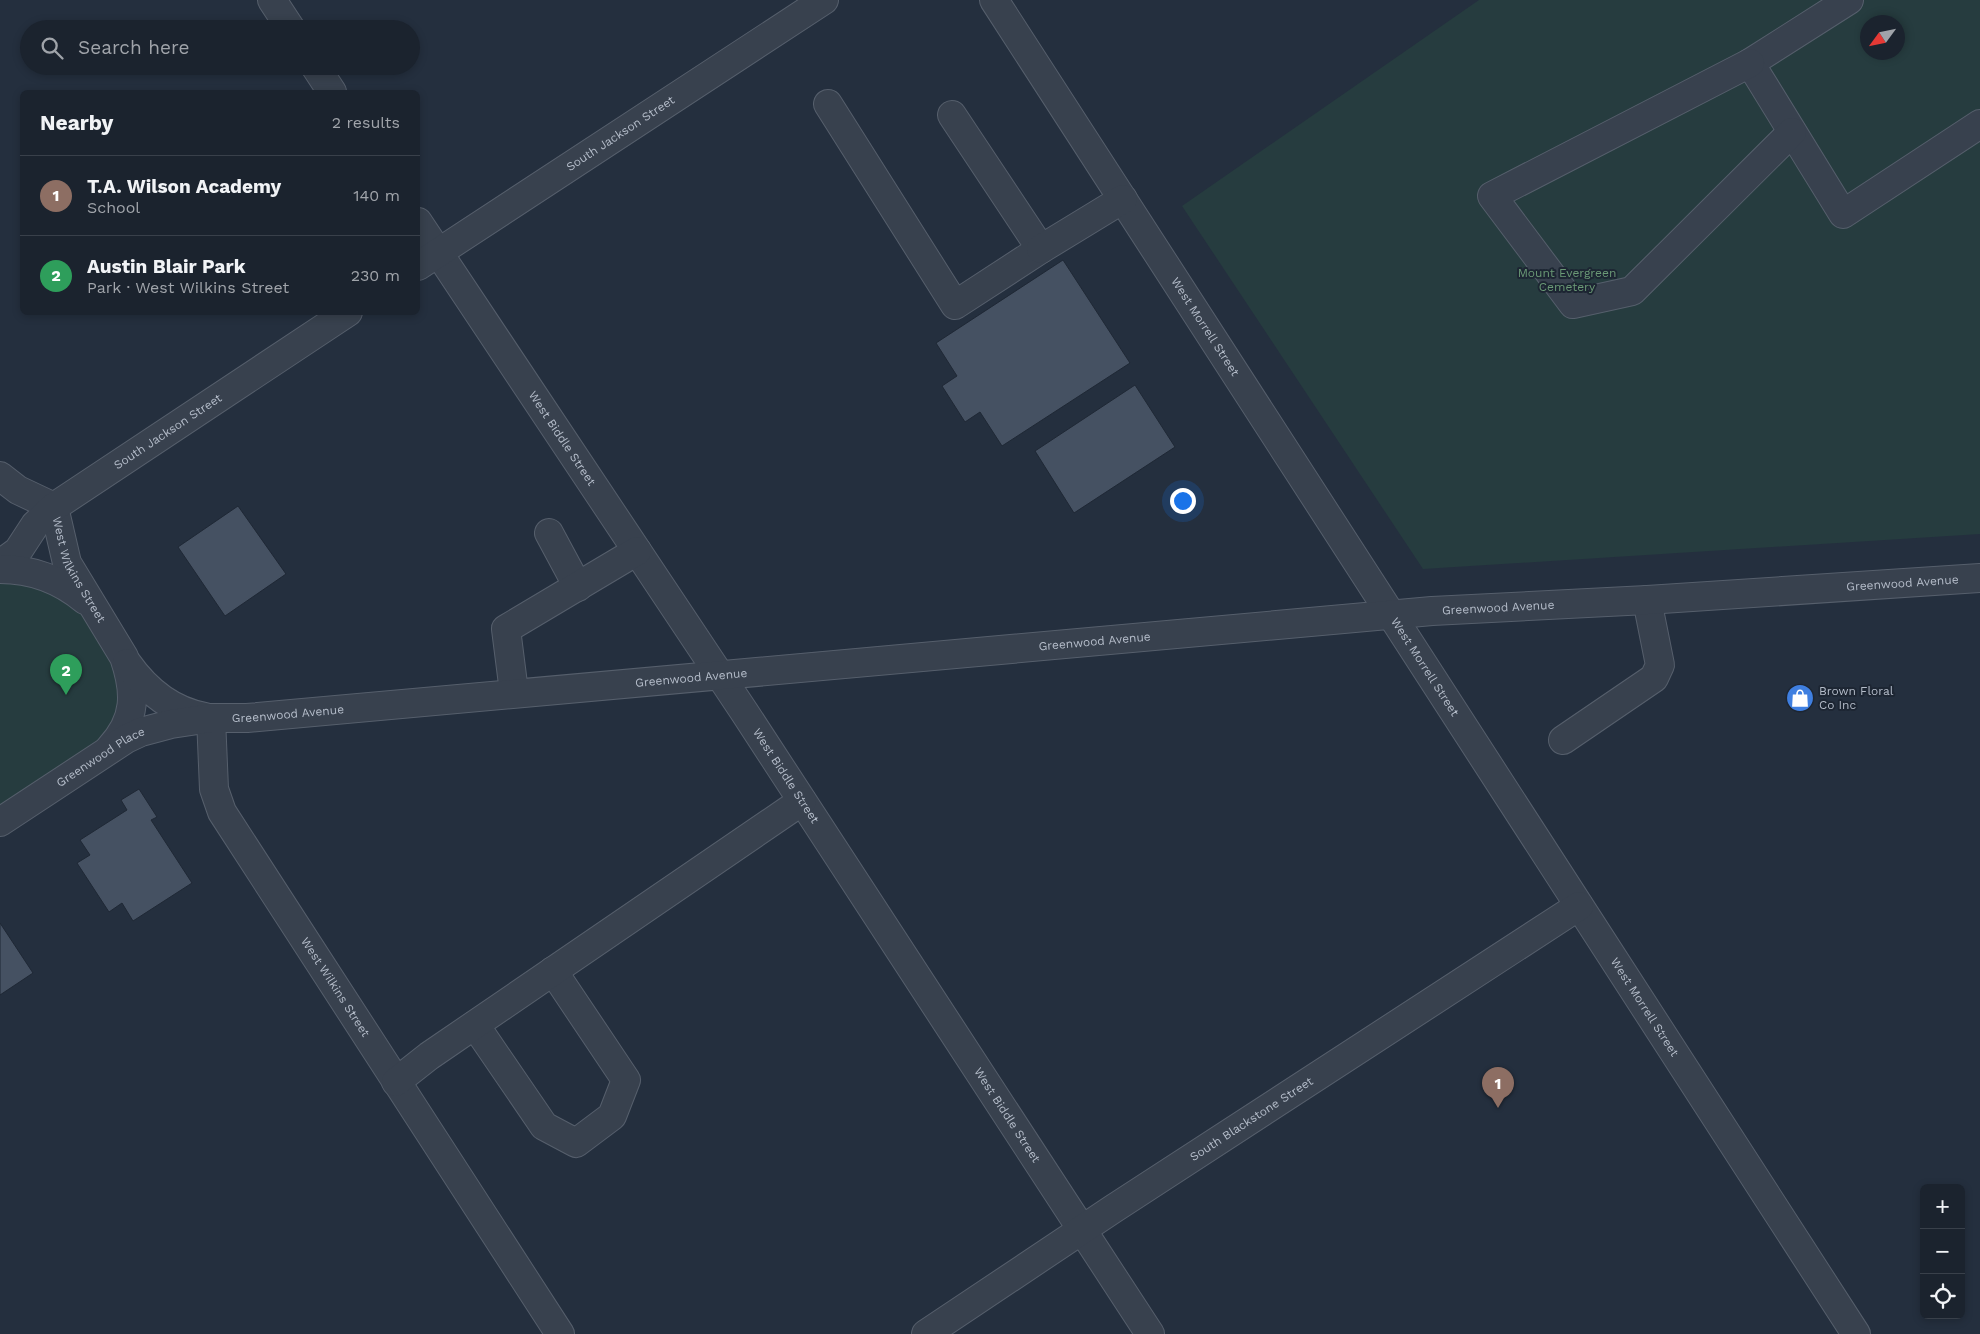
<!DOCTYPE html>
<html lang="en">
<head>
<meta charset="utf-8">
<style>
	:root { --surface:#1b232e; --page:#242b36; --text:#f1f3f6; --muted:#a0a4aa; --line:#39404a; --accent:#8ab4f8 }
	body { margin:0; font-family:"Work Sans",sans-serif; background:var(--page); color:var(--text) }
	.controls { position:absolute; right:15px; bottom:15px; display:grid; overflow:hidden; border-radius:8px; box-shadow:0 2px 8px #0003 }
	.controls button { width:45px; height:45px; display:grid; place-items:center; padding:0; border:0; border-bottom:1px solid var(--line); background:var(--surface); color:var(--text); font:25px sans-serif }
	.compass { position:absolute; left:1860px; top:15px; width:45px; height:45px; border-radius:50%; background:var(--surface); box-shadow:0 2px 8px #0003; rotate:237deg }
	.you { position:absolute; left:1182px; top:500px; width:18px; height:18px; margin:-12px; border:4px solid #fff; border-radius:50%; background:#1a73e8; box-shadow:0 0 0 8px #1a73e833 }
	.badge { display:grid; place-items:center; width:32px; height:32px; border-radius:50%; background:var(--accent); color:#fff; font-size:16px; font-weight:700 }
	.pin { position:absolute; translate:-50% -41px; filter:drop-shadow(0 1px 2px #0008) }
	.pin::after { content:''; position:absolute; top:26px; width:18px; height:15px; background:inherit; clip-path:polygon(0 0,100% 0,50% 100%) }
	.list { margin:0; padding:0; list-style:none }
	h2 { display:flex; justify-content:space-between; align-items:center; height:65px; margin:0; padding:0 20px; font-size:21px }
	h2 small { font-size:16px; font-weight:400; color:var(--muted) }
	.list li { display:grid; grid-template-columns:32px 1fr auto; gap:15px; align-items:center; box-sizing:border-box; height:80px; padding:0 20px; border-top:1px solid var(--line) }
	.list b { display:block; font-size:19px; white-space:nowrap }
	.list p { margin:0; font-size:16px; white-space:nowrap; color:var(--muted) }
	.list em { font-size:16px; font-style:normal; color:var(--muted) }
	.icon { flex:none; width:28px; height:28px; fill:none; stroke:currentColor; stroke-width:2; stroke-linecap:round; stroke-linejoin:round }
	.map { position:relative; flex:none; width:1980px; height:1334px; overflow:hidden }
	.search { position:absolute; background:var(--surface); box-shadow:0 2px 8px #0003; left:20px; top:20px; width:400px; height:55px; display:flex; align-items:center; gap:12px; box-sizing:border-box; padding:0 18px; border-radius:28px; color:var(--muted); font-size:19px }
	.panel { position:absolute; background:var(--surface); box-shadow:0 2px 8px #0003; left:20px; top:90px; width:400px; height:225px; border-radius:8px }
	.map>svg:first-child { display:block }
	.green { fill:#263c3f; fill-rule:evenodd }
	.building { fill:#455162; stroke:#1f2835 }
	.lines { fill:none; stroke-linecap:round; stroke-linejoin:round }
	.minor-casing { stroke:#565f6c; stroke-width:30 }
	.minor { stroke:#38414e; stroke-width:28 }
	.labels { text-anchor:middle; stroke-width:4; stroke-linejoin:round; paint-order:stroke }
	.street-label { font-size:12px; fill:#b4bcc9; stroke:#1d2633 }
	.park-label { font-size:12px; fill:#6b9a76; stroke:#1d2633 }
	.poi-label { font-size:12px; fill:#b4bcc9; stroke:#1d2633; text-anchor:start }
</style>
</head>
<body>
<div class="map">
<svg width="1980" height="1334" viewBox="0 0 1980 1334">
	<rect width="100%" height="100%" fill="#242f3e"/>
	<path class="green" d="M 1479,0 L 1980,0 L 1980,534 L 1423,569 L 1182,206 ZM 1868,22 L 1898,22 L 1898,52 L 1868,52 Z
		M 0,569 L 52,580 L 124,657 L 130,717 L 0,822 Z"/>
	<path class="building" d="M 1063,260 L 1130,363 L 1002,446 L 980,412 L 965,422 L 942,386 L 957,376 L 936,343 Z
		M 1135,385 L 1175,447 L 1074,513 L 1035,451 Z
		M 238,506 L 286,574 L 225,616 L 178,547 Z
		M 139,789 L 157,817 L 151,820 L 192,883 L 133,921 L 122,903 L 109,912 L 77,863 L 90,855 L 80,840 L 127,810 L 121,800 Z
		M 0,923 L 33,973 L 0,995 Z"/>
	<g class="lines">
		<g class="minor-casing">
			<g id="minor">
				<path d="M 272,0 L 291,29"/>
				<path id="s1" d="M 994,0 L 1856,1334"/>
				<path d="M 1849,0 L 1750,63 L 1843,214 L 1980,124"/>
				<path d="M 1750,63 L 1492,196 L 1573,304 L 1632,291 L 1792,132"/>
				<path d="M 315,66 L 332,92"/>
				<path d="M 828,104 L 955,305 L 1041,249 L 952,115"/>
				<path id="s2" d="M 418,222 L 745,713 L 1150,1334"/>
				<path d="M 1041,249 L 1123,199"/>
				<path id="s3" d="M 418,266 L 824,0"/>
				<path d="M 0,476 L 18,490 L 54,507"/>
				<path id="s4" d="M 54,507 L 67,563 L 124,657 C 136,692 137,719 110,748"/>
				<path d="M 549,533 L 578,587"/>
				<path id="s5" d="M 0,564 L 18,551 L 35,525 L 54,507 L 348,312"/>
				<path d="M 0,569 C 31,569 61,580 85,600"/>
				<path d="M 127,663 C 146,690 171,711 205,717"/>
				<path d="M 514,692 L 506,629 L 637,551"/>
				<path id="s6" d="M 211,718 L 214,789 L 222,812 L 560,1334"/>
				<path d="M 1563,740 L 1654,678 L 1660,665 L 1647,600"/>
				<path id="s7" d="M 0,822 L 126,739 L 141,732 L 171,724 L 211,718 L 247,718 L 1432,611 L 1647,600 L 1980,578"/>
				<path d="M 475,1025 L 544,1126 L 576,1143 L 612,1116 L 626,1080 L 553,971"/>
				<path d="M 396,1082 L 429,1056 L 802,801"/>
				<path id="s8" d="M 926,1334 L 1113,1209 L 1579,906"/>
			</g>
		</g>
		<use href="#minor" class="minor"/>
	</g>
	<defs>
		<g id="shop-disc" transform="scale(1.4375)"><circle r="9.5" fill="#3f7fe0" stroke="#1d2633"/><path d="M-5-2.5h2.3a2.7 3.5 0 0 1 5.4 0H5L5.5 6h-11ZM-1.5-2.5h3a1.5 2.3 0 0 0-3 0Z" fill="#fff"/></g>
	</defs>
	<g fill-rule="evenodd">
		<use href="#shop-disc" x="1800" y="698"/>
	</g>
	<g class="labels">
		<g class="street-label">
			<text dy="4" stroke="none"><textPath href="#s3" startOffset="242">South Jackson Street</textPath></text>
			<text dy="4" stroke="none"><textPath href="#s1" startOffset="389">West Morrell Street</textPath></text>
			<text dy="4" stroke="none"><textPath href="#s5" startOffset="216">South Jackson Street</textPath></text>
			<text dy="4" stroke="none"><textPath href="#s2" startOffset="260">West Biddle Street</textPath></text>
			<text dy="4" stroke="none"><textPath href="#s4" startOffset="68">West Wilkins Street</textPath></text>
			<text dy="4" stroke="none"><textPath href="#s7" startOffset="1936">Greenwood Avenue</textPath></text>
			<text dy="4" stroke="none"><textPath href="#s7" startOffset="1531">Greenwood Avenue</textPath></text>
			<text dy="4" stroke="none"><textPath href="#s7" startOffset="1126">Greenwood Avenue</textPath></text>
			<text dy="4" stroke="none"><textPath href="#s1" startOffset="794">West Morrell Street</textPath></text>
			<text dy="4" stroke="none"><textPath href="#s7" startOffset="721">Greenwood Avenue</textPath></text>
			<text dy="4" stroke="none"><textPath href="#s7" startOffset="316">Greenwood Avenue</textPath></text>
			<text dy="4" stroke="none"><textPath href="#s7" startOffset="120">Greenwood Place</textPath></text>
			<text dy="4" stroke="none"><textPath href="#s2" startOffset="665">West Biddle Street</textPath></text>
			<text dy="4" stroke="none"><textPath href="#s6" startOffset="304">West Wilkins Street</textPath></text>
			<text dy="4" stroke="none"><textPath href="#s1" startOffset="1199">West Morrell Street</textPath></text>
			<text dy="4" stroke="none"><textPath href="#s2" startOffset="1070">West Biddle Street</textPath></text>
			<text dy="4" stroke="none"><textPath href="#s8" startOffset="390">South Blackstone Street</textPath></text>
		</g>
		<g class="park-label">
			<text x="1567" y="277">Mount Evergreen<tspan x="1567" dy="14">Cemetery</tspan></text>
		</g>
		<g class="poi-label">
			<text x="1819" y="695">Brown Floral<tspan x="1819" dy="14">Co Inc</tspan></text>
		</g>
	</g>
</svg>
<div class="controls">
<button>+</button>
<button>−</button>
<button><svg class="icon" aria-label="locate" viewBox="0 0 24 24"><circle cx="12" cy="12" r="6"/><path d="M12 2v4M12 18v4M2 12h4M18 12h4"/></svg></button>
</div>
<svg class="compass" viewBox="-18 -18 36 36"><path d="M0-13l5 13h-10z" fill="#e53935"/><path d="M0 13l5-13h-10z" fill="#a0a4aa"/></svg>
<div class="you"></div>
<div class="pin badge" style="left:1498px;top:1108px;background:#8d6e63">1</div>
<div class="pin badge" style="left:66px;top:695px;background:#2e9e5b">2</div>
<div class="search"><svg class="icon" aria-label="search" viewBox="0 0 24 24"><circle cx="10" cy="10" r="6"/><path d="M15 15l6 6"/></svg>Search here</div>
<section class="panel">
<h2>Nearby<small>2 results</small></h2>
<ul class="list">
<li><span class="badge" style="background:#8d6e63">1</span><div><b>T.A. Wilson Academy</b><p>School</p></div><em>140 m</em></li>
<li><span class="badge" style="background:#2e9e5b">2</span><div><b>Austin Blair Park</b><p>Park · West Wilkins Street</p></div><em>230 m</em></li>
</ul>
</section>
</div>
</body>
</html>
